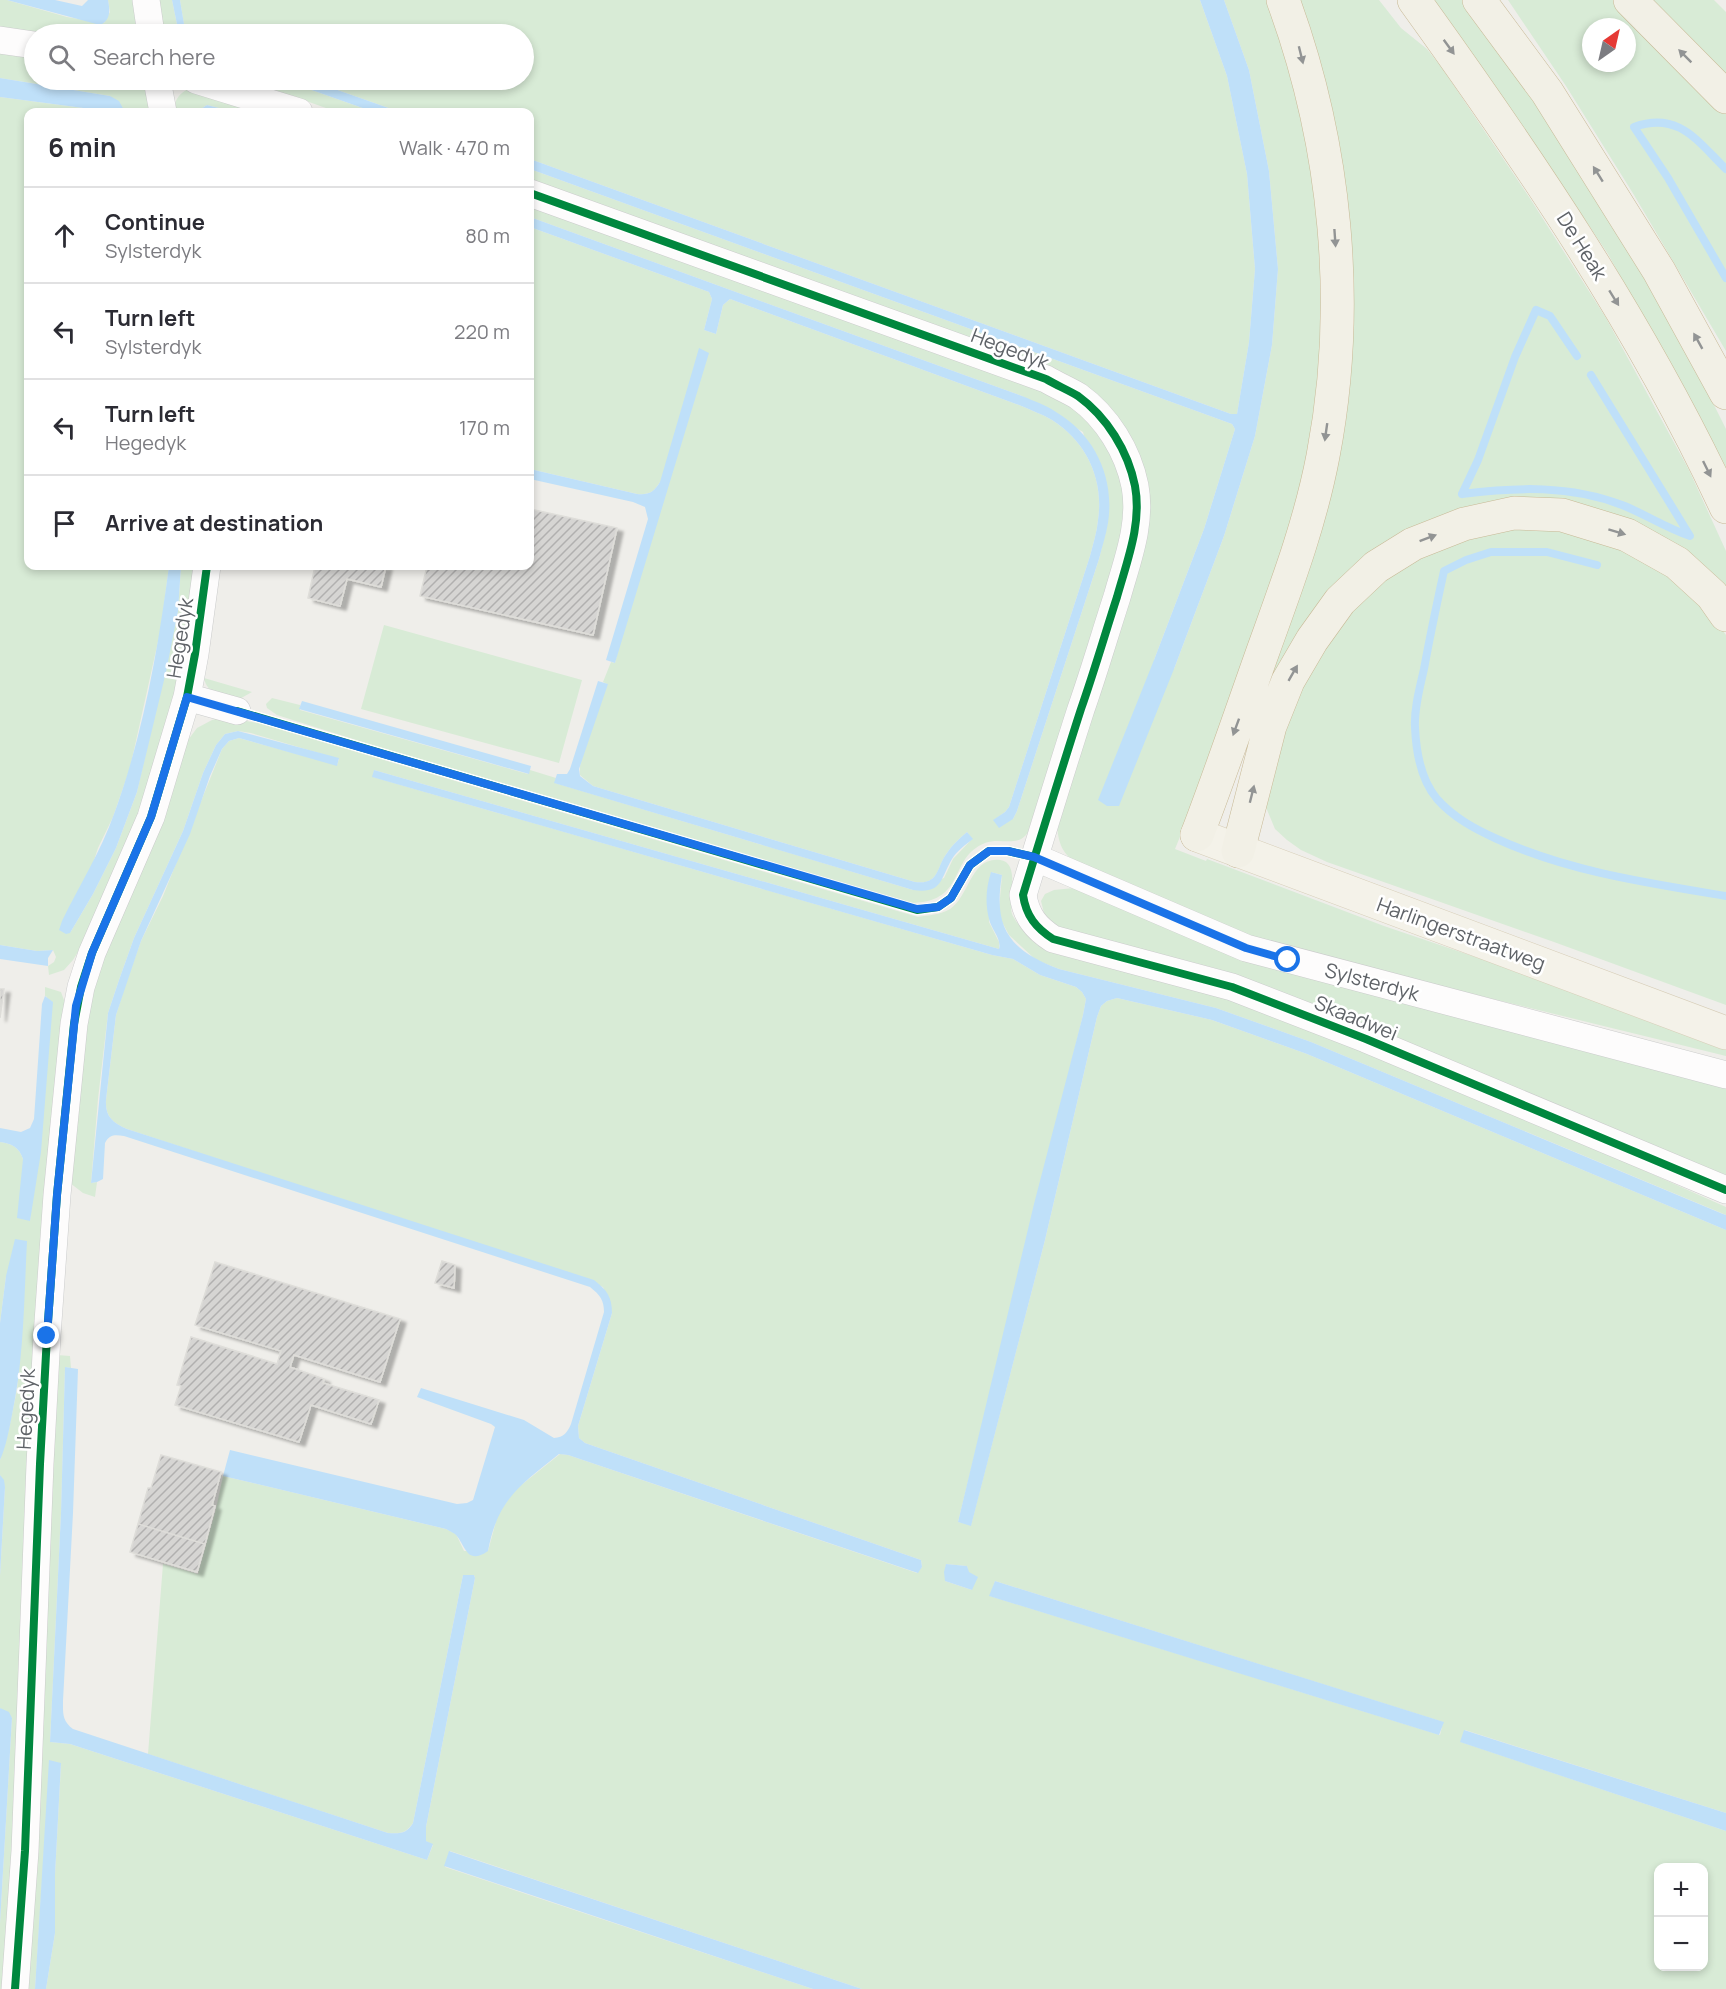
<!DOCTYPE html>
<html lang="en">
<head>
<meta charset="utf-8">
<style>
	:root { --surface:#fff; --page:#f2f2f3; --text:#2b2b33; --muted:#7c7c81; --line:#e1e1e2 }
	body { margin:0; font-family:Manrope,sans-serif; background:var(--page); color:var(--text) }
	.controls { position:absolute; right:18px; bottom:18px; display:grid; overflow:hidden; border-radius:12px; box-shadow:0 3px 9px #0003 }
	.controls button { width:54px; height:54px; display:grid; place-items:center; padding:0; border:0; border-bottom:2px solid var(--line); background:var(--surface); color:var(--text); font:30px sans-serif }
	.compass { position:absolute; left:1582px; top:18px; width:54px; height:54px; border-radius:50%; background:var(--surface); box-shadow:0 3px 9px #0003; rotate:34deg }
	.stop { position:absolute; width:18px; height:18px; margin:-14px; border:4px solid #1a73e8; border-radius:50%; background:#fff }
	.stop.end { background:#1a73e8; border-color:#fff; box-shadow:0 2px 6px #0008 }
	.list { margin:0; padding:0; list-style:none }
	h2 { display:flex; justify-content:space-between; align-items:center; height:78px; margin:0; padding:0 24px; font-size:26px }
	h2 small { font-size:20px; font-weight:400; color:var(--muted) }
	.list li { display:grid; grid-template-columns:39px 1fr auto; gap:18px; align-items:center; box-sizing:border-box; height:96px; padding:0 24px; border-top:2px solid var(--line) }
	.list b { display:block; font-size:22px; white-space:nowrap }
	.list p { margin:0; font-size:20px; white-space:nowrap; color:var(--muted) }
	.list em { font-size:20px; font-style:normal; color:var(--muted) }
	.icon { flex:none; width:33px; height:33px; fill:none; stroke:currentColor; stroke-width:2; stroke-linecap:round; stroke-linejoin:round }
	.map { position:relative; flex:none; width:1726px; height:1989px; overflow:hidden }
	.search { position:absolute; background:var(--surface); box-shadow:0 3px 9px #0003; left:24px; top:24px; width:510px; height:66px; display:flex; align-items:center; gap:15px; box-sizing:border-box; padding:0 21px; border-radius:33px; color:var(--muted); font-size:22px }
	.panel { position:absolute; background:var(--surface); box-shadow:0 3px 9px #0003; left:24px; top:108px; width:510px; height:462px; border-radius:12px }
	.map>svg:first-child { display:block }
	.green { fill:#d8ebd6; fill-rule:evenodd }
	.water { fill:#bfe0f9 }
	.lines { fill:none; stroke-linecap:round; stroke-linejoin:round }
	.stream { stroke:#bfe0f9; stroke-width:8 }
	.building { fill:url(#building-hatch); stroke:#deddd9; stroke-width:1.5; filter:url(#shadow) }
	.minor-casing { stroke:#cbcccc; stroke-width:28 }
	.primary-casing { stroke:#d7ceb8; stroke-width:34 }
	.trunk-casing { stroke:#c8b996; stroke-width:34 }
	.minor { stroke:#fdfcfc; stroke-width:27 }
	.primary { stroke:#f4f2e9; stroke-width:33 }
	.trunk { stroke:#f2f0e6; stroke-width:33 }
	.cycleway-casing { stroke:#fff; stroke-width:11 }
	.cycleway { stroke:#00873e; stroke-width:8 }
	.oneway { fill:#929494 }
	.route { stroke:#1a73e8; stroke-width:8 }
	.labels { text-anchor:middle; stroke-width:5; stroke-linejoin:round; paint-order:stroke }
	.street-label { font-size:20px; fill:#5f6368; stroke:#fff }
</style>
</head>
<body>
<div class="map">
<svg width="1726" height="1989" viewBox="0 0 1726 1989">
	<defs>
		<pattern id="building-hatch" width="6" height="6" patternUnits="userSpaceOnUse" patternTransform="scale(1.5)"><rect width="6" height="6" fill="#d6d5d3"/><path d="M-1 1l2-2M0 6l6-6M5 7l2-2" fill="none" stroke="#b1b0af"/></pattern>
		<filter id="shadow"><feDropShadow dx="6" dy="4" stdDeviation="1.5" flood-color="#0004"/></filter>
	</defs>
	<rect width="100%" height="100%" fill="#efeeea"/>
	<path class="green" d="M 0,0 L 7,0 L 67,17 L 104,23 L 110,12 L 108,0 L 135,0 L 141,34 L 35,34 L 0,29 Z
		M 157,0 L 172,0 L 179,34 L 162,34 Z
		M 180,0 L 1200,0 L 1227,76 L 1247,174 L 1255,269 L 1249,342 L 1237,414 L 1231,414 L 530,159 L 530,112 L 400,112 L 309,80 L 524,80 L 524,34 L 187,34 L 185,31 Z
		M 1224,0 L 1271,0 L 1321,197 L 1325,358 L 1303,499 L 1197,795 L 1175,849 L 1206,861 L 1207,859 L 1384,926 L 1726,1042 L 1726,1056 L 1285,948 L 1232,932 L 1075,862 C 1061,852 1058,841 1057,824 L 1143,548 L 1107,406 L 530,182 L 530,169 L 1232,424 L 1235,429 L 1204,529 L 1154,660 L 1174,669 L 1224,536 L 1255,436 L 1272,345 L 1278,269 L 1269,171 L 1249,70 Z
		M 1290,0 L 1379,0 L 1401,28 L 1427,49 L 1442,68 L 1531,200 L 1606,318 L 1689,470 L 1726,551 L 1726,604 L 1582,512 L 1393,546 L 1255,735 L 1339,388 Z
		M 1430,0 L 1462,0 L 1501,51 L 1614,224 L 1699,375 L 1726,429 L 1726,469 L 1608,254 L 1536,146 Z
		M 1508,0 L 1617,0 L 1726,111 L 1726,351 L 1634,195 L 1566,86 ZM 1591,27 L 1627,27 L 1627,63 L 1591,63 Z
		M 1641,0 L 1714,0 L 1726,12 L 1726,85 Z
		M 0,53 L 34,59 L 34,80 L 140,80 L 146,85 L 153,112 L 125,112 L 110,96 L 0,78 Z
		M 223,80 L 283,80 L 374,112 L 337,112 L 248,80 L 239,84 Z
		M 188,89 L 272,112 L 235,112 L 207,105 L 196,112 L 175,112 C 173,101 179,94 188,89 Z
		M 0,97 L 91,109 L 101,112 L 28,112 L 28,566 L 169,566 L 161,628 L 130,768 L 113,817 L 98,848 L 70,933 L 93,894 L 116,848 L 137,792 L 178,611 L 181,566 L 196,566 L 185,653 L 142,814 L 95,924 L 73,960 L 64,970 L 49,975 L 48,966 L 54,962 L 56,957 L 53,950 L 37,951 L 0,945 Z
		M 530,204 L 1041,389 C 1078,409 1098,422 1115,463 C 1121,478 1126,492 1126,508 C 1126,519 1122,530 1121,541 L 1028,832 C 1019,848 1000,837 985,843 C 948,858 967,900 914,903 L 372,745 L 277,715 L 267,708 L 266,704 L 272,698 L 300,705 L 300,710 L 528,774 L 530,770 L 556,778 L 555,783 L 913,890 L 944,878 L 953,859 L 972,839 L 967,832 C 959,839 952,845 947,853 C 936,868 940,885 915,882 L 593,786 L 580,775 C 577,756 600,705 607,684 L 603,682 L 611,662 L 615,663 L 660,482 C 654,492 649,495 637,494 L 530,469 L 530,227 L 709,292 L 712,299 L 704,330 L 716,334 L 723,305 L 730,299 L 1019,405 C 1030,410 1042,414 1052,420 C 1087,442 1104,480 1098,520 C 1097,532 1093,544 1090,556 L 1009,807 L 1005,812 L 994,820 L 1013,819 L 1017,811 L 1099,559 L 1108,521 L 1083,432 L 1022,396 L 530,217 Z
		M 1508,527 L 1545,528 L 1611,541 L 1681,583 L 1712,616 L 1726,635 L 1726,1005 L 1554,942 L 1327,862 L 1301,850 L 1287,840 L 1275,829 L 1265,805 L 1271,772 L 1310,663 L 1372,587 L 1438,546 Z
		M 384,625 L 582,680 L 559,763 L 361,709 Z
		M 204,678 L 252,692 L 236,701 C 223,696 207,694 204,678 Z
		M 224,717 L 258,723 L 918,917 C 929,915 940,915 950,909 C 969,897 971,856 1000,860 C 1021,862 1008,901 1012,914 C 1015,922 1033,942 1039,946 C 1043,948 1048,949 1052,951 L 1234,998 L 1535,1122 L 1726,1207 L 1726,1215 L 1311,1042 L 1216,1008 L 1059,969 L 1036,960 L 1009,935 L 1001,920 L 999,909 L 1002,875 L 991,872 L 989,922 L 999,942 L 999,949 L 374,770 L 373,777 L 992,955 L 1013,959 L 1040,975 L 1076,987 L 1082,992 L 1086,999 L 1083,1015 L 958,1522 L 971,1525 L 1045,1240 L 1097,1017 L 1101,1006 L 1107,1001 L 1117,998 L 1212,1020 L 1307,1054 L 1726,1230 L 1726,1813 L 1465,1730 L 1461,1742 L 1726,1831 L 1726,1989 L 862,1989 L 450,1851 L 445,1867 L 813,1989 L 46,1989 L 55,1933 L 55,1875 L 61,1764 L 50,1761 L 35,1989 L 26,1989 L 57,1355 L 70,1356 L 71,1368 L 65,1367 L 61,1513 L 50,1742 L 70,1744 L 427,1860 L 433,1845 L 426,1841 L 426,1827 L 475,1578 L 474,1575 L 463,1575 L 413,1823 C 406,1833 401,1834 388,1833 L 148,1754 L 163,1564 L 198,1574 L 216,1509 L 223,1476 L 446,1529 L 456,1534 L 464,1551 L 488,1551 L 498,1514 L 515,1490 L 560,1454 L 568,1455 L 917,1573 L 922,1567 L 921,1560 L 585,1443 L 579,1438 L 578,1426 L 612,1313 L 603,1287 L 127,1129 C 112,1122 105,1116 106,1100 L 116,1015 L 126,983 L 141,941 L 163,896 L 222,749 L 229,741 L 239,738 L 337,765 L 339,759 L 251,733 L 238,731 L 225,734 L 216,745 L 203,773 L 183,831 L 134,938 L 119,980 L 108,1013 L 98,1099 L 91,1183 L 97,1182 L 95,1197 L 83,1193 L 70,1183 L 86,1008 L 97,967 L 161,820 L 177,776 L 188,740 L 197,728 L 212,720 ZM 946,1564 L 967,1566 L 972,1590 L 945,1581 ZM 995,1581 L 1443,1722 L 1440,1735 L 990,1596 ZM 1658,1868 L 1704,1868 L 1704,1966 L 1658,1966 Z
		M 1074,888 L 1726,1086 L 1726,1178 L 1290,995 L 1214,968 L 1059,928 L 1045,917 L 1041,901 L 1045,894 L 1054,890 Z
		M 45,987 L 61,992 L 65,1003 L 5,1989 L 0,1989 L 0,1923 L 12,1718 L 0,1708 L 0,1576 L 5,1487 L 0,1475 L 0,1460 L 8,1433 L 17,1390 L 23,1305 L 6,1276 L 0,1323 L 0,1142 C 12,1144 19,1147 23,1159 L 30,1221 L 47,997 L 45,996 Z"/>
	<path class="water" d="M 7,0 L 55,0 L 82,6 L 88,0 L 108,0 C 110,10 111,20 100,25 Z
		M 172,0 L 180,0 L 185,30 L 187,34 L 179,34 Z
		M 1200,0 L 1224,0 L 1249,70 L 1269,171 L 1278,269 L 1272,345 L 1255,436 L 1224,536 L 1174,669 L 1119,806 L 1107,806 L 1098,800 L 1154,660 L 1204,529 L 1235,429 L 1232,424 L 530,169 L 530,159 L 1231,414 L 1237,414 L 1249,342 L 1255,269 L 1247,174 L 1227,76 Z
		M 0,78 L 110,96 L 119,101 L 125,112 L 101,112 L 91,109 L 0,97 Z
		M 283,80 L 309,80 L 400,112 L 374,112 Z
		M 207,105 L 235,112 L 196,112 Z
		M 530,217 L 1022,396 C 1034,401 1046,405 1056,412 C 1095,435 1115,478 1108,523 C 1106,535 1102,547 1099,559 L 1017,811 L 1013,819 L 999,828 L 993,820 L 1005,812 L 1009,807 L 1090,556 C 1093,544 1097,532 1098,520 C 1104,480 1087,442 1052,420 C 1042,414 1030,410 1019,405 L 730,299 L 723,305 L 716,334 L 704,330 L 712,299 L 709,292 L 530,227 Z
		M 699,348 L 709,353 L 615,663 L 606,660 L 648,519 L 645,507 L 633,502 L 530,479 L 530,469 L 637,494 C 649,495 654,492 660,482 Z
		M 169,566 L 181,566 L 178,611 L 166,672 L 137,792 L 116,848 L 93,894 L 70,933 L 66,934 L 59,930 L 62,921 C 79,886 101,851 114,814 C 143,735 158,650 169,566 Z
		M 598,681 L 608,684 L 579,769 L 580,776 L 593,786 L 915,882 C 940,885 936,867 947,853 C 953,844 960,838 967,832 L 973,839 C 965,845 957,851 952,859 C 940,879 943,894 913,890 L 554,783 L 557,774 L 567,774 L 570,769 Z
		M 302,701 L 531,766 L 529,774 L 299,709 Z
		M 238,731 L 339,758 L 337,766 L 239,738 L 229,741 L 222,749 L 210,776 L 190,834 L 141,941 L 116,1015 L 106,1100 C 105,1116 112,1122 127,1129 L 594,1280 C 607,1290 612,1297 612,1313 L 578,1426 L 579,1438 L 585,1443 L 921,1560 L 922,1567 L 918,1573 L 568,1455 L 559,1454 C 520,1486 498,1498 488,1551 C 466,1566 466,1545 455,1534 C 452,1532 449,1531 446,1529 L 223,1476 L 230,1450 L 457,1504 L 467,1503 L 473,1500 L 495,1427 L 491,1424 L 417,1397 L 421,1388 L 524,1420 L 554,1438 C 564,1437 567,1433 571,1424 L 604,1312 C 604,1300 600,1295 590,1287 L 124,1136 C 115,1135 110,1134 105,1143 L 103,1179 L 97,1182 L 91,1183 L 108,1013 L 119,980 L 134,938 L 183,831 L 203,773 L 216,745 L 225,734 Z
		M 374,770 L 999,949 C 1002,939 991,929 989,919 C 985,903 986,888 991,872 L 1002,875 C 993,928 1009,950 1059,969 L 1216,1008 L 1311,1042 L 1723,1214 L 1726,1215 L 1726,1230 L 1307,1054 L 1212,1020 L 1117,998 L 1107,1001 L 1101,1006 L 1097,1017 L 1045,1240 L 971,1526 L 958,1522 L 1034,1204 L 1083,1015 L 1086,999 L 1082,992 L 1076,987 L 1040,975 L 1013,959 L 992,955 L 372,777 Z
		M 0,945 L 37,951 L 53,950 L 48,958 L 48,966 L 0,959 Z
		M 45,996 L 53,1002 L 41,1152 L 30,1221 L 17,1218 L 23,1159 C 19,1147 12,1144 0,1142 L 0,1128 L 21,1132 L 30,1128 L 34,1119 L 42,1004 Z
		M 15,1239 L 27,1241 C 24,1299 24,1359 12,1415 C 9,1430 6,1447 0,1460 L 0,1323 L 6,1276 Z
		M 65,1367 L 78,1369 L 73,1513 L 63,1701 C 63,1713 62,1721 73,1729 L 388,1833 C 401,1834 407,1833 413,1823 L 463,1575 L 474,1575 L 475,1578 L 426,1827 L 426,1841 L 433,1844 L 427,1860 L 70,1744 L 50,1742 L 61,1513 Z
		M 0,1475 L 4,1480 L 5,1487 L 0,1576 Z
		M 946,1564 L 967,1566 L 969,1572 L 978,1577 L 972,1590 L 945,1581 L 944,1572 Z
		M 995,1581 L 1444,1722 L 1439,1735 L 989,1596 Z
		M 0,1708 L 9,1712 L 12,1718 L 0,1923 Z
		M 1464,1730 L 1726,1813 L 1726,1831 L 1460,1742 Z
		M 49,1760 L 61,1763 L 55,1875 L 55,1933 L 46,1989 L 35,1989 Z
		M 449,1851 L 862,1989 L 813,1989 L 444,1866 Z"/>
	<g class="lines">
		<path class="stream" d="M 1726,169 C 1697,141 1679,111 1634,127 L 1668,178 L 1726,278
			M 1462,494 C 1517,487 1570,485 1622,505 C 1645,514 1666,528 1690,536 L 1591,375
			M 1462,494 L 1478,460 L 1515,357 L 1536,310 L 1550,316 L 1577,356
			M 1597,565 L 1547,552 L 1491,552 L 1466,560 L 1444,571 C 1437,603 1430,636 1424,669 C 1420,687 1414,708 1415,727 C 1416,751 1421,780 1437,799 C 1454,818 1475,829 1497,839 C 1570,872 1648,883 1726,896"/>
	</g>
	<path class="building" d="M 530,509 L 617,528 L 593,635 L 420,596 L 427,566 L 530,566 Z
		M 315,566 L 386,566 L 381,587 L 347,579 L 340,606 L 308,598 Z
		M 0,989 L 4,989 L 0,1018 Z
		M 442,1261 L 455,1265 L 454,1288 L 435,1283 Z
		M 215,1262 L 400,1319 L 380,1382 L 294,1355 L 290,1367 L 324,1379 L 323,1383 L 379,1400 L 371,1424 L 311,1405 L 299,1442 L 175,1405 L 181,1386 L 177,1385 L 191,1337 L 277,1364 L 281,1351 L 195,1325 Z
		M 161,1455 L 221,1472 L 212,1505 L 215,1506 L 205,1544 L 138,1524 L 148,1488 L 151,1488 Z
		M 138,1524 L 205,1544 L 197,1572 L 130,1552 Z"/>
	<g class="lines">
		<g class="minor-casing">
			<path id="minor" d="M 146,0 L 151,34
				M 0,40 L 34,45
				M 157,80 L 163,112
				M 196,80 L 299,112
				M 530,193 L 1046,379 C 1056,385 1068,390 1078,396 C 1107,417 1128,451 1135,486 C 1142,524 1127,561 1117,597 C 1105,634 1094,672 1081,709 C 1061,771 1042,833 1023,895 C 1026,916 1036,928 1053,939 L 1232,987 L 1366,1039 L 1726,1190
				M 187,697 L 237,711
				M 1034,857 L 1246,948 L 1726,1075
				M 15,1989 L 25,1851 L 40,1464 L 47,1336 L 57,1195 L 74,1024 L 81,987 L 92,953 L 151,817 L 187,697 L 195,654 L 207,566"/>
		</g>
		<g class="primary-casing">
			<path id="primary" d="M 1197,835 L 1726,1033"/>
		</g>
		<g class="trunk-casing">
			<path id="trunk" d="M 1414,0 C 1530,161 1642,326 1726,507
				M 1479,0 L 1547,92 L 1659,271 L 1726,393
				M 1630,0 L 1726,97
				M 1197,835 C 1220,775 1241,713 1263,651 C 1286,587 1310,524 1323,456 C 1352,305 1336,144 1283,0
				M 1238,851 L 1270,726 L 1288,681 L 1312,640 L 1340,601 L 1376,567 L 1413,544 L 1464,524 L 1514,513 L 1562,515 L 1627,535 L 1677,563 L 1712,595 L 1726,615"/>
		</g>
		<use href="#minor" class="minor"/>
		<use href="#primary" class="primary"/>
		<use href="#trunk" class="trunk"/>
		<g class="cycleway-casing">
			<path id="cycleway" d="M 530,193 L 1046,379 C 1056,385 1068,390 1078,396 C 1107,417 1128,451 1135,486 C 1142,524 1127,561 1117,597 C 1105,634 1094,672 1081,709 C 1061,771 1042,833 1023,895 C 1026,916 1036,928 1053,939 L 1232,987 L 1366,1039 L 1726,1190
				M 237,711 L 917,910 L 938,907 L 951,898 L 970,865 L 989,851 L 1008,851 L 1034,857
				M 15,1989 L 25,1851 L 40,1464 L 47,1336 L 57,1195 L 74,1024 L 81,987 L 92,953 L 151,817 L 187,697 L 195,654 L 207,566"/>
		</g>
		<use href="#cycleway" class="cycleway"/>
	</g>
	<defs><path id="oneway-solid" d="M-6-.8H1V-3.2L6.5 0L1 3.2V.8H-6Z" transform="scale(1.5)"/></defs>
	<g class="oneway">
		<use href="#oneway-solid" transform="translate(1449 47) rotate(54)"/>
		<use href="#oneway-solid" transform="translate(1301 55) rotate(76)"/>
		<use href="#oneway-solid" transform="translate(1685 56) rotate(-135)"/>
		<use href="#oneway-solid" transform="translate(1598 174) rotate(-122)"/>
		<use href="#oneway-solid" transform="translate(1335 238) rotate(86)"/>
		<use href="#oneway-solid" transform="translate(1614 298) rotate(58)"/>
		<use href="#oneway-solid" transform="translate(1698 341) rotate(-119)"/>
		<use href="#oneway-solid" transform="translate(1326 432) rotate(98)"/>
		<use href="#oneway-solid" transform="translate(1707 469) rotate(64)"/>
		<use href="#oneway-solid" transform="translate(1617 532) rotate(17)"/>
		<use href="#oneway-solid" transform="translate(1428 538) rotate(-21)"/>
		<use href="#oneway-solid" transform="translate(1293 673) rotate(-60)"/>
		<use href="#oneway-solid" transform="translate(1236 727) rotate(110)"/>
		<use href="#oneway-solid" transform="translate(1252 794) rotate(-76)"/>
	</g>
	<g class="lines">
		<path class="route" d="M 47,1336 L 57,1195 L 76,1006 L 92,953 L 151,817 L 187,697 L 917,909 L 938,907 L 951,898 L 970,865 L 989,851 L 1008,851 L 1034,857 L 1246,948 L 1288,960"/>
	</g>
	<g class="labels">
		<g class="street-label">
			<text transform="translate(1582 246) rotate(58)" y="7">De Heak</text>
			<text transform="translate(1010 349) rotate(21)" y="7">Hegedyk</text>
			<text transform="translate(180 638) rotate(-81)" y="7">Hegedyk</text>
			<text transform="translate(1461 934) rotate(20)" y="7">Harlingerstraatweg</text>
			<text transform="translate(1372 982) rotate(15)" y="7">Sylsterdyk</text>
			<text transform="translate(1356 1018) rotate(22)" y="7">Skaadwei</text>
			<text transform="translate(26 1409) rotate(-87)" y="7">Hegedyk</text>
		</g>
	</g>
</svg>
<div class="controls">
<button>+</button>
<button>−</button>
</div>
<svg class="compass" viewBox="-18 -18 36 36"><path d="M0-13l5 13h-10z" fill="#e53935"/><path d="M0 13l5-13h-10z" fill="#7c7c81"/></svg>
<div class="stop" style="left:1288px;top:960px"></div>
<div class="stop end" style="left:47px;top:1336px"></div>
<div class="search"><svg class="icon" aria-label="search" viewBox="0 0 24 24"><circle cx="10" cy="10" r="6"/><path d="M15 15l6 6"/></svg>Search here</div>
<section class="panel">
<h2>6 min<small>Walk · 470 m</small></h2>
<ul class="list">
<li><svg class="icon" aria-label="ahead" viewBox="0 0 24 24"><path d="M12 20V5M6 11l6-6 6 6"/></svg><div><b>Continue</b><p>Sylsterdyk</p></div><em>80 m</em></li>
<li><svg class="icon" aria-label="left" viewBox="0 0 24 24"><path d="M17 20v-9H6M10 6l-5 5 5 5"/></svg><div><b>Turn left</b><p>Sylsterdyk</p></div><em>220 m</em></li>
<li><svg class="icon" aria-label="left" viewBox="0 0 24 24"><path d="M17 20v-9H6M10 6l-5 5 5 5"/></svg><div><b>Turn left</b><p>Hegedyk</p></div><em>170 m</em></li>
<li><svg class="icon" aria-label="arrive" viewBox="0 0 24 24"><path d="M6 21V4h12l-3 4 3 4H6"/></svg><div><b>Arrive at destination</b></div></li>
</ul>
</section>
</div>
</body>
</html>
